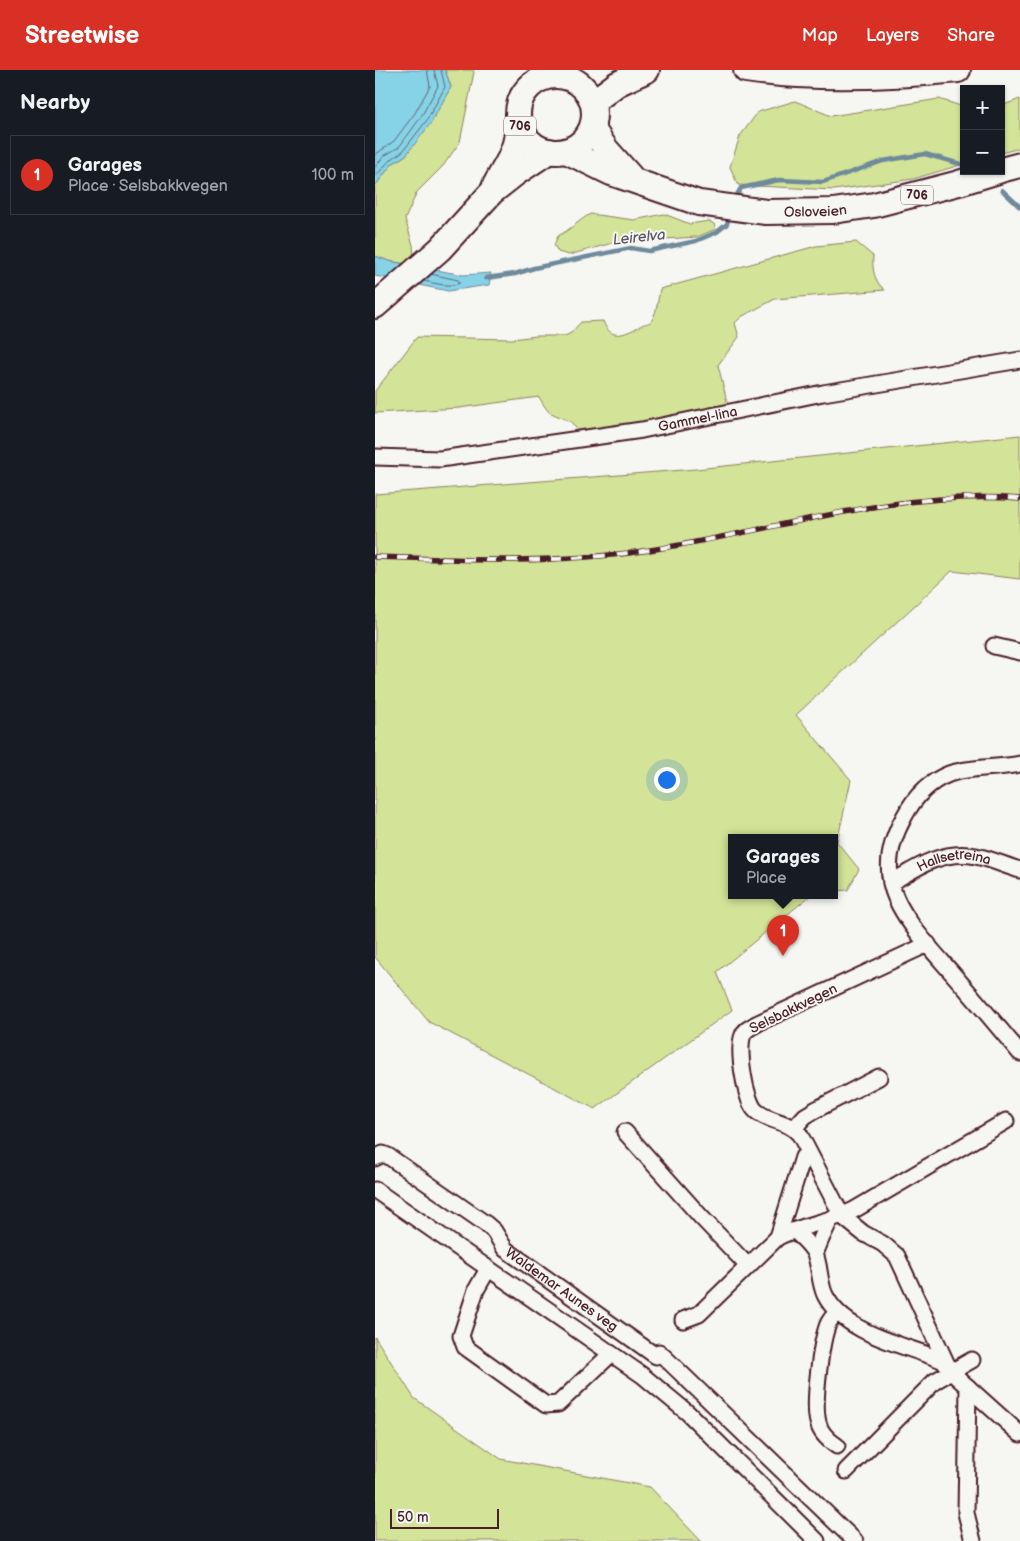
<!DOCTYPE html>
<html lang="en">
<head>
<meta charset="utf-8">
<style>
	:root { --surface:#171b24; --page:#20242c; --text:#f1f3f6; --muted:#9ea1a6; --line:#363941; --accent:#d93025 }
	body { margin:0; font-family:"Balsamiq Sans",sans-serif; background:var(--page); color:var(--text) }
	.controls { position:absolute; right:15px; top:15px; display:grid; overflow:hidden; border-radius:0px; box-shadow:0 1px 4px #0004 }
	.controls button { width:45px; height:45px; display:grid; place-items:center; padding:0; border:0; border-bottom:1px solid var(--line); background:var(--surface); color:var(--text); font:25px sans-serif }
	.scale { position:absolute; left:15px; bottom:12px; width:109px; box-sizing:border-box; padding-left:5px; border:2px solid #4a1f2b; border-top:0; font-size:14px; line-height:18px; white-space:nowrap; color:#4a1f2b; -webkit-text-stroke:4px #f6f6f2; paint-order:stroke }
	.you { position:absolute; left:291px; top:709px; width:18px; height:18px; margin:-12px; border:4px solid #fff; border-radius:50%; background:#1a73e8; box-shadow:0 0 0 8px #1a73e833 }
	.badge { display:grid; place-items:center; width:32px; height:32px; border-radius:50%; background:var(--accent); color:#fff; font-size:16px; font-weight:700 }
	.pin { position:absolute; translate:-50% -41px; filter:drop-shadow(0 1px 2px #0008) }
	.pin::after { content:''; position:absolute; top:26px; width:18px; height:15px; background:inherit; clip-path:polygon(0 0,100% 0,50% 100%) }
	.popup { position:absolute; left:353px; top:764px; width:110px; height:65px; box-sizing:border-box; display:grid; place-content:center; border-radius:0px; background:var(--surface); filter:drop-shadow(0 1px 4px #0005); font-size:16px; white-space:nowrap; color:var(--muted) }
	.popup b { font-size:19px; color:var(--text) }
	.popup::after { content:''; position:absolute; left:50%; top:100%; margin-left:-10px; border:10px solid transparent; border-top-color:var(--surface) }
	.list { margin:0; padding:0; list-style:none }
	h2 { display:flex; justify-content:space-between; align-items:center; height:65px; margin:0; padding:0 20px; font-size:21px }
	h2 small { font-size:16px; font-weight:400; color:var(--muted) }
	.list li { display:grid; grid-template-columns:32px 1fr auto; gap:15px; align-items:center; box-sizing:border-box; height:80px; margin:0 10px 10px; padding:0 10px; border:1px solid var(--line); border-radius:0px }
	.list b { display:block; font-size:19px; white-space:nowrap }
	.list p { margin:0; font-size:16px; white-space:nowrap; color:var(--muted) }
	.list em { font-size:16px; font-style:normal; color:var(--muted) }
	.map { position:relative; flex:none; width:645px; height:1471px; overflow:hidden }
	header { display:flex; align-items:center; gap:30px; box-sizing:border-box; height:70px; padding:0 25px; background:var(--accent); color:#fff }
	header strong { font-size:24px }
	nav { display:flex; gap:28px; margin-inline-start:auto; font-size:18px }
	main { display:flex }
	aside { flex:1; background:var(--surface) }
	.map>svg:first-child { display:block }
	.green { fill:#d3e397; stroke:#8e8161 }
	.water { fill:#86d2e6; stroke:#6e8a9b }
	.lines { fill:none; stroke-linecap:round; stroke-linejoin:round }
	.shore { stroke:#626776; stroke-width:1 }
	.stream { stroke:#6e8a9b; stroke-width:4.5 }
	.minor-casing { stroke:#4a1f2b; stroke-width:19 }
	.trunk-casing { stroke:#4a1f2b; stroke-width:28 }
	.minor { stroke:#f6f6f2; stroke-width:15 }
	.trunk { stroke:#f6f6f2; stroke-width:24 }
	.rail-casing { stroke:#4a1f2b; stroke-width:5.5 }
	.rail { stroke:#f6f6f2; stroke-width:4; stroke-dasharray:11; stroke-linecap:butt }
	.labels { text-anchor:middle; stroke-width:4; stroke-linejoin:round; paint-order:stroke }
	.shield { fill:#f6f6f2; stroke:#7e6067; stroke-width:1 }
	.shield-label { font-size:12px; font-weight:bold; fill:#4a1f2b }
	.street-label { font-size:14px; fill:#4a1f2b; stroke:#f6f6f2 }
	.water-label { font-size:15px; font-style:italic; fill:#5c5563; stroke:#f6f6f2 }
</style>
</head>
<body>
<header>
<strong>Streetwise</strong>
<nav><a>Map</a><a>Layers</a><a>Share</a></nav>
</header>
<main>
<aside>
<h2>Nearby<small></small></h2>
<ul class="list">
<li><span class="badge">1</span><div><b>Garages</b><p>Place · Selsbakkvegen</p></div><em>100 m</em></li>
</ul>
</aside>
<div class="map">
<svg width="645" height="1471" viewBox="0 0 645 1471">
	<rect width="100%" height="100%" fill="#f6f6f2"/>
	<filter id="ink" filterUnits="userSpaceOnUse"><feTurbulence type="fractalNoise" baseFrequency=".02" numOctaves="2"/><feDisplacementMap in="SourceGraphic" scale="10" xChannelSelector="R" yChannelSelector="G"/><feConvolveMatrix kernelMatrix="1 2 1 2 8 2 1 2 1" color-interpolation-filters="sRGB"/></filter>
	<g filter="url(#ink)">
		<path class="green" d="M 70,0 L 98,0 L 99,2 L 85,72 L 68,96 L 42,122 L 30,149 L 38,175 L 39,188 L 31,194 L 14,191 L 0,186 L 0,116 L 17,94 L 31,85 L 76,17 Z
			M 564,29 L 589,37 L 589,94 L 538,109 L 459,120 L 363,115 L 355,97 L 365,66 L 383,42 L 420,31 L 456,46 Z
			M 645,29 L 645,78 L 626,83 L 626,36 Z
			M 215,144 L 259,150 L 289,144 L 315,154 L 334,151 L 339,154 L 341,159 L 322,167 L 241,172 L 194,185 L 183,182 L 179,175 L 183,166 C 195,160 203,151 215,144 Z
			M 481,172 L 498,186 C 497,199 499,212 510,220 L 400,229 L 366,247 L 360,253 L 364,267 L 343,295 L 353,335 L 212,364 L 204,362 L 196,352 L 174,342 L 170,337 L 164,327 L 84,338 L 0,343 L 0,321 L 42,267 L 137,269 L 162,266 L 190,266 L 196,263 L 206,252 L 228,251 C 236,273 252,263 267,255 C 271,253 274,254 277,250 C 282,241 283,229 285,219 L 441,176 Z
			M 645,365 L 645,509 L 577,501 L 421,645 L 476,710 L 462,772 L 484,799 L 473,820 L 459,821 L 459,767 L 357,767 L 357,825 L 436,825 L 342,902 L 357,940 L 220,1039 L 54,952 L 0,887 L 0,424 L 321,399 Z
			M 0,1267 L 39,1328 L 126,1389 L 275,1417 L 326,1471 L 0,1471 Z"/>
		<path class="water" d="M 0,0 L 70,0 L 76,17 L 56,53 L 31,85 L 17,94 L 0,116 Z
			M 0,186 L 14,191 L 88,205 L 116,203 L 114,215 L 73,221 L 0,206 Z"/>
		<g class="lines">
			<path class="shore" d="M 0,85 L 19,71 L 40,43 L 55,16 L 52,0
				M 0,97 L 9,86 L 24,77 L 46,47 L 63,16 L 59,0
				M 0,107 L 14,91 L 28,81 L 52,50 L 70,17 L 66,0
				M 49,211 C 60,213 74,218 85,213 L 83,210 L 56,204"/>
			<path class="stream" d="M 627,120 L 645,137
				M 359,130 L 366,118 L 404,110 L 448,112 L 508,91 L 550,84 L 589,95
				M 111,208 L 140,204 L 159,198 L 256,178 L 274,181 L 321,171 L 342,162 L 352,154 L 354,145"/>
			<g class="minor-casing">
				<g id="minor">
					<path id="s1" d="M 0,387 L 65,389 L 267,360 L 448,323 L 645,290"/>
					<path d="M 619,576 L 645,582"/>
					<path d="M 645,694 C 622,699 596,696 574,704 C 553,712 539,728 529,747 C 518,767 511,790 516,812 C 521,845 563,886 584,911 C 605,935 625,959 645,983"/>
					<path id="s2" d="M 516,813 C 542,797 569,779 601,786 C 616,789 631,796 645,800"/>
					<path d="M 553,874 L 383,953 C 377,957 370,959 368,965 C 362,979 370,1031 381,1041 C 395,1053 414,1050 425,1065 L 467,1146 L 488,1163 L 508,1174 L 522,1186 L 575,1301 L 645,1364"/>
					<path d="M 420,1057 L 430,1046 L 440,1040 L 504,1007"/>
					<path d="M 250,1062 L 326,1147 L 373,1196"/>
					<path id="s3" d="M 0,1088 L 8,1084 L 13,1086 L 111,1154 L 119,1161 L 130,1179 L 281,1286"/>
					<path d="M 0,1120 L 267,1305 L 313,1343 L 442,1471"/>
					<path d="M 420,1161 C 427,1168 436,1175 440,1184 C 445,1196 444,1212 450,1225 C 470,1265 531,1275 569,1291"/>
					<path d="M 403,1167 L 428,1087 L 433,1082"/>
					<path d="M 440,1184 L 447,1167 L 455,1150"/>
					<path d="M 113,1199 L 101,1220 L 86,1266 L 90,1277 L 171,1335 L 183,1334 L 236,1284"/>
					<path d="M 308,1250 L 324,1244 L 403,1167 C 427,1155 455,1152 479,1140 L 631,1051"/>
					<path d="M 284,1282 L 480,1471"/>
					<path d="M 593,1317 L 591,1443 L 598,1471"/>
					<path d="M 462,1376 C 453,1370 445,1363 443,1352 C 438,1334 446,1268 454,1252 C 456,1248 459,1246 462,1243"/>
					<path d="M 471,1401 L 560,1311 L 597,1290"/>
				</g>
			</g>
			<g class="trunk-casing">
				<g id="trunk">
					<path d="M 371,0 C 440,10 513,7 583,0"/>
					<circle cx="181" cy="44" r="38"/>
					<path d="M 218,32 L 242,14 L 272,0"/>
					<path d="M 217,58 L 231,79 L 256,107"/>
					<path id="s4" d="M 191,81 L 236,103 L 324,133 L 391,142 L 458,141 L 499,135 L 584,113 L 623,101"/>
					<path d="M 626,100 L 645,95"/>
					<path d="M 120,115 L 135,88 L 140,74 L 144,54"/>
					<path d="M 0,236 L 65,179 L 117,122 L 141,103 L 174,81"/>
				</g>
			</g>
			<use href="#minor" class="minor"/>
			<use href="#trunk" class="trunk"/>
			<g class="rail-casing">
				<path id="rail" d="M 0,487 C 90,490 179,494 268,481 C 393,463 517,419 645,429"/>
			</g>
			<use href="#rail" class="rail"/>
		</g>
	</g>
	<g class="labels">
		<g class="shield">
			<rect x="129" y="46.5" width="32" height="19" rx="4"/>
			<rect x="526" y="115.5" width="32" height="19" rx="4"/>
		</g>
		<g class="shield-label">
			<text x="145" y="60">706</text>
			<text x="542" y="129">706</text>
		</g>
		<g class="street-label">
			<text dy="5" stroke="none"><textPath href="#s4" startOffset="260">Osloveien</textPath></text>
			<text dy="5" stroke="none"><textPath href="#s1" startOffset="326">Gammel-lina</textPath></text>
			<text dy="5" stroke="none"><textPath href="#s2" startOffset="69">Hallsetreina</textPath></text>
			<text transform="translate(418 938) rotate(-26)" y="5">Selsbakkvegen</text>
			<text dy="5" stroke="none"><textPath href="#s3" startOffset="235">Waldemar Aunes veg</textPath></text>
		</g>
		<g class="water-label">
			<text transform="translate(264 167) rotate(-6)" y="5">Leirelva</text>
		</g>
	</g>
</svg>
<div class="controls">
<button>+</button>
<button>−</button>
</div>
<div class="scale">50 m</div>
<div class="you"></div>
<div class="pin badge" style="left:408px;top:886px">1</div>
<div class="popup"><b>Garages</b>Place</div>
</div>
</main>
</body>
</html>
